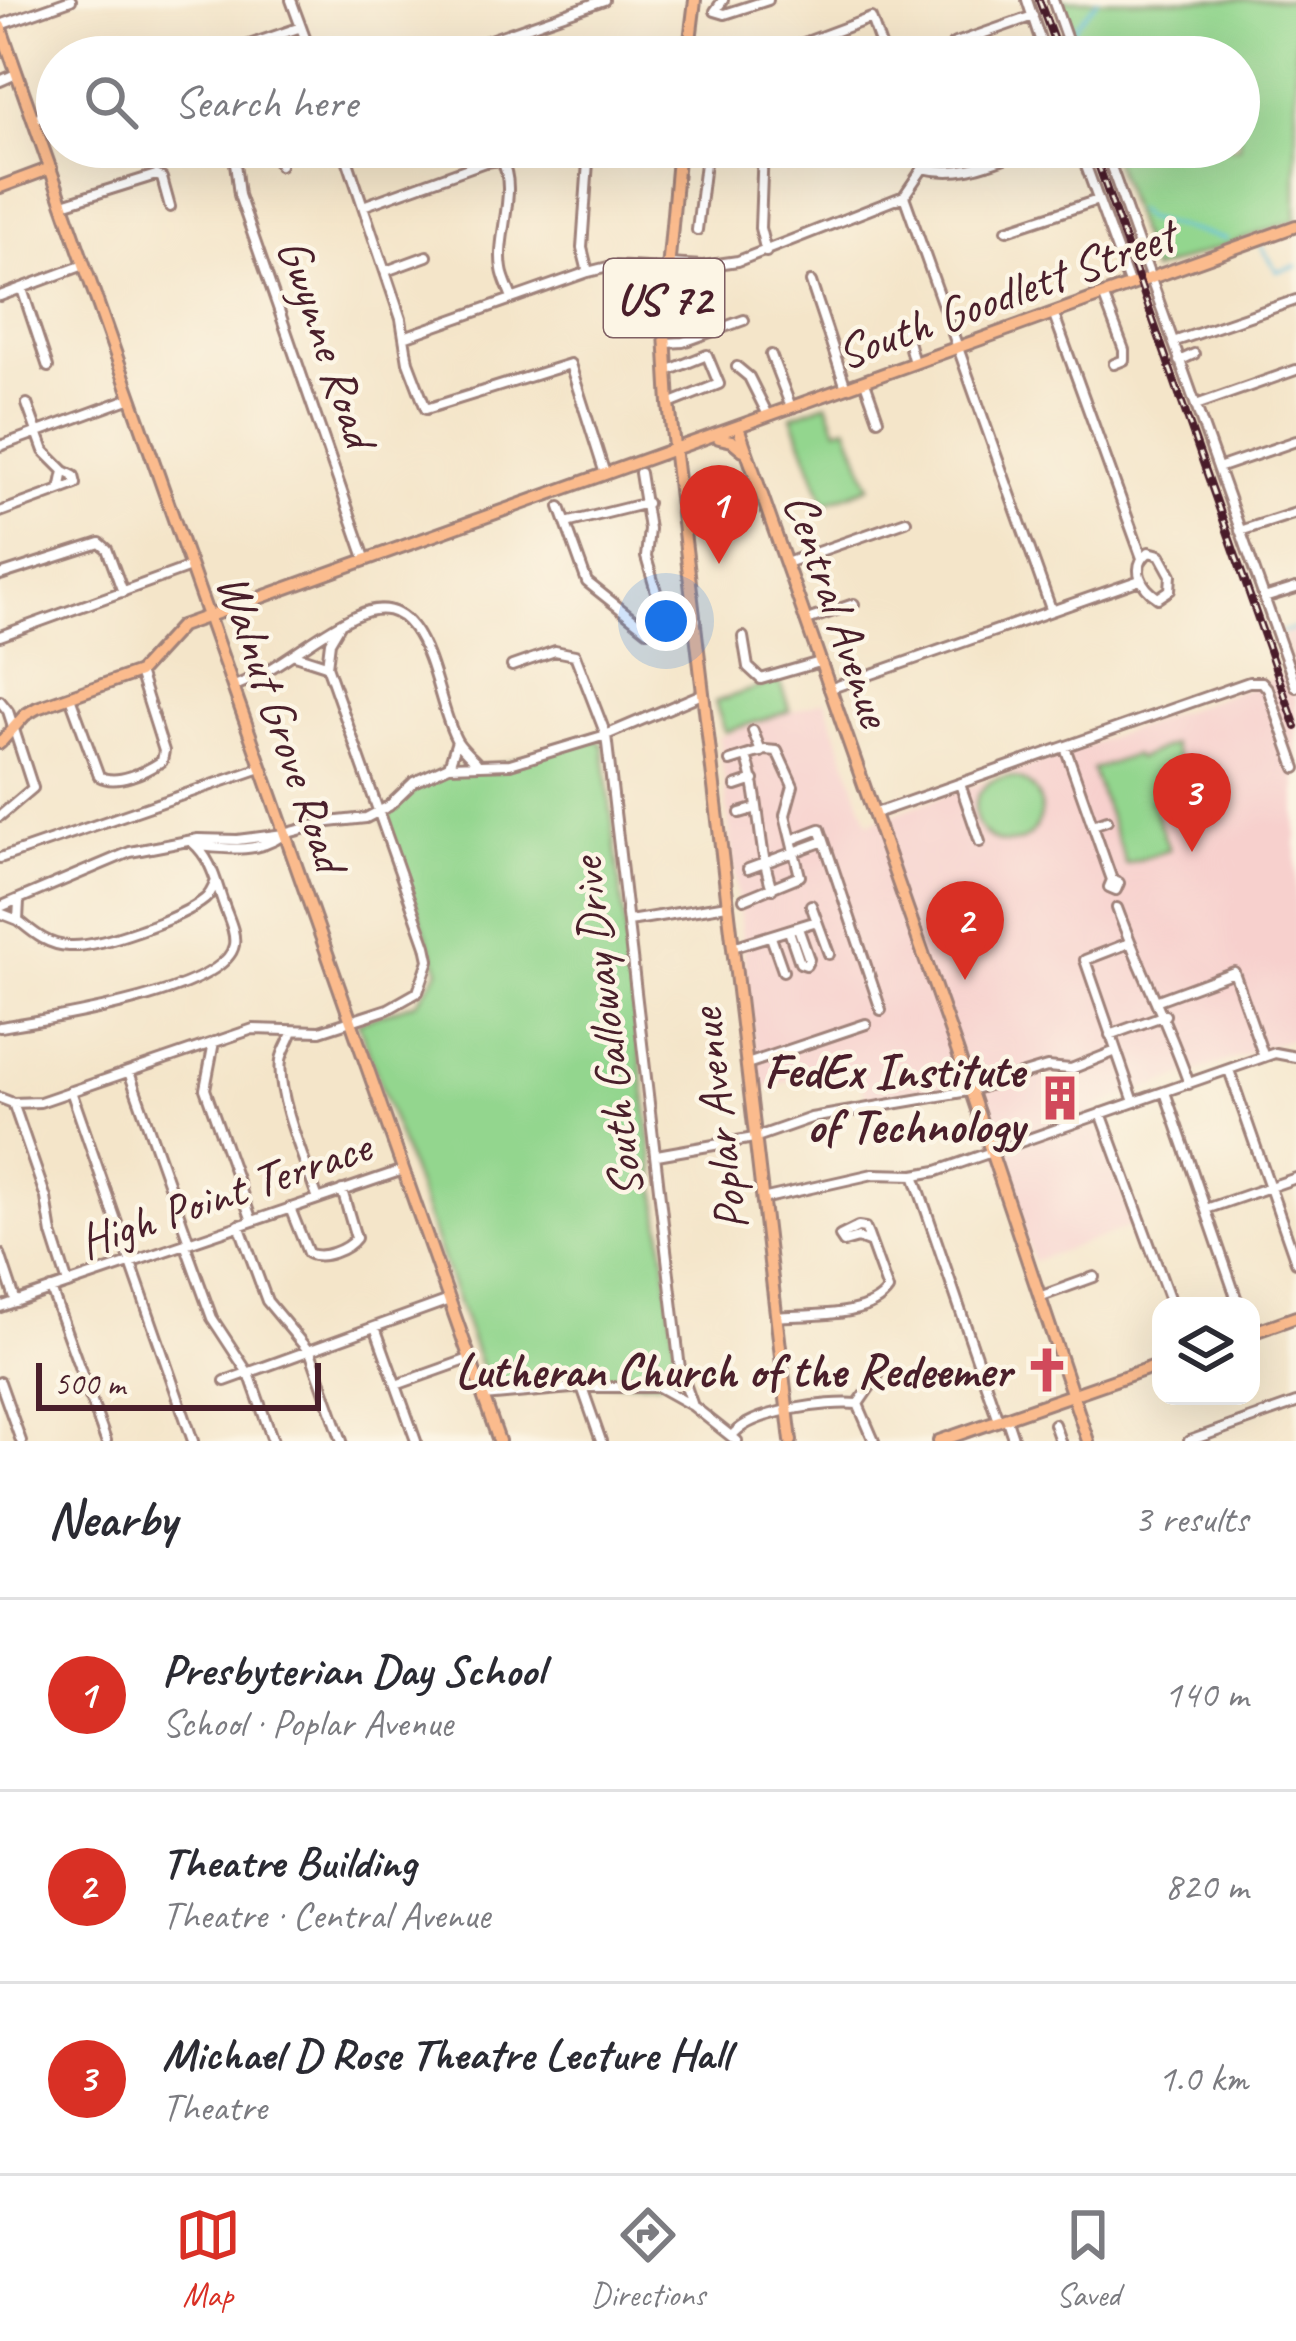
<!DOCTYPE html>
<html lang="en">
<head>
<meta charset="utf-8">
<style>
	:root { --surface:#fff; --page:#f7f7f7; --text:#2b2b33; --muted:#7c7c81; --line:#e1e1e2; --accent:#d93025 }
	body { margin:0; font-family:Caveat,sans-serif; background:var(--page); color:var(--text) }
	.controls { position:absolute; right:36px; bottom:36px; display:grid; overflow:hidden; border-radius:24px; box-shadow:0 12px 48px #0002 }
	.controls button { width:108px; height:108px; display:grid; place-items:center; padding:0; border:0; border-bottom:3px solid var(--line); background:var(--surface); color:var(--text); font:60px sans-serif }
	.scale { position:absolute; left:36px; bottom:30px; width:285px; box-sizing:border-box; padding-left:12px; border:6px solid #4a1f2b; border-top:0; font-size:33px; line-height:42px; white-space:nowrap; color:#4a1f2b; -webkit-text-stroke:9px #fcf5e5; paint-order:stroke }
	.you { position:absolute; left:666px; top:621px; width:42px; height:42px; margin:-30px; border:9px solid #fff; border-radius:50%; background:#1a73e8; box-shadow:0 0 0 18px #1a73e833 }
	.badge { display:grid; place-items:center; width:78px; height:78px; border-radius:50%; background:var(--accent); color:#fff; font-size:39px; font-weight:700 }
	.pin { position:absolute; translate:-50% -99px; filter:drop-shadow(0 3px 6px #0008) }
	.pin::after { content:''; position:absolute; top:63px; width:42px; height:36px; background:inherit; clip-path:polygon(0 0,100% 0,50% 100%) }
	.list { margin:0; padding:0; list-style:none }
	h2 { display:flex; justify-content:space-between; align-items:center; height:156px; margin:0; padding:0 48px; font-size:51px }
	h2 small { font-size:39px; font-weight:400; color:var(--muted) }
	.list li { display:grid; grid-template-columns:78px 1fr auto; gap:36px; align-items:center; box-sizing:border-box; height:192px; padding:0 48px; border-top:3px solid var(--line) }
	.list b { display:block; font-size:45px; white-space:nowrap }
	.list p { margin:0; font-size:39px; white-space:nowrap; color:var(--muted) }
	.list em { font-size:39px; font-style:normal; color:var(--muted) }
	.icon { flex:none; width:66px; height:66px; fill:none; stroke:currentColor; stroke-width:2; stroke-linecap:round; stroke-linejoin:round }
	.map { position:relative; flex:none; width:1296px; height:1441px; overflow:hidden }
	.search { position:absolute; background:var(--surface); box-shadow:0 12px 48px #0002; left:36px; right:36px; top:36px; height:132px; display:flex; align-items:center; gap:30px; box-sizing:border-box; padding:0 42px; border-radius:66px; color:var(--muted); font-size:45px }
	.sheet { height:732px; background:var(--surface) }
	nav { display:flex; justify-content:space-around; align-items:center; box-sizing:border-box; height:168px; border-top:3px solid var(--line); background:var(--surface); font-size:33px; color:var(--muted) }
	nav a { display:grid; justify-items:center; gap:6px }
	nav .on { color:var(--accent) }
	.map>svg:first-child { display:block }
	.built { fill:#f7d0cd }
	.green { fill:#93d68e; stroke:#6e7a5c; stroke-width:3 }
	.lines { fill:none; stroke-linecap:round; stroke-linejoin:round }
	.stream { stroke:#62c0e0; stroke-width:3 }
	.minor-casing { stroke:#9f827a; stroke-width:14 }
	.major-casing { stroke:#9f827a; stroke-width:16 }
	.minor { stroke:#fff; stroke-width:8 }
	.major { stroke:#fbbb8d; stroke-width:10 }
	.rail-casing { stroke:#4a1f2b; stroke-width:8 }
	.rail { stroke:#fcf5e5; stroke-width:3; stroke-dasharray:9; stroke-linecap:butt }
	.labels { text-anchor:middle; stroke-width:9; stroke-linejoin:round; paint-order:stroke }
	.shield { fill:#fcf5e5; stroke:#7f5f63; stroke-width:3 }
	.shield-label { font-size:45px; font-weight:bold; fill:#4a1f2b }
	.street-label { font-size:48px; fill:#4a1f2b; stroke:#fcf5e5 }
	.poi-label { font-size:48px; font-weight:bold; fill:#4a1f2b; stroke:#fcf5e5; text-anchor:end }
</style>
</head>
<body>
<div class="map">
<svg width="1296" height="1441" viewBox="0 0 1296 1441">
	<rect width="100%" height="100%" fill="#fcf5e5"/>
	<filter id="ink" filterUnits="userSpaceOnUse"><feTurbulence type="fractalNoise" baseFrequency=".00833" numOctaves="2"/><feDisplacementMap in="SourceGraphic" scale="24" xChannelSelector="R" yChannelSelector="G"/><feConvolveMatrix kernelMatrix="1 2 1 2 8 2 1 2 1" color-interpolation-filters="sRGB"/></filter>
	<filter id="wash" filterUnits="userSpaceOnUse"><feTurbulence type="fractalNoise" baseFrequency=".004" numOctaves="4" result="noise"/><feDisplacementMap in="SourceGraphic" scale="48" xChannelSelector="R" yChannelSelector="G"/><feGaussianBlur stdDeviation="2.7" result="paint"/><feColorMatrix in="noise" values="0 0 0 0 0 0 0 0 0 0 0 0 0 0 0 0 0 1.4 0 .05"/><feComposite in="paint" operator="in"/></filter>
	<g filter="url(#wash)">
		<rect width="100%" height="100%" fill="#f4e5c9"/>
		<path class="built" d="M 1296,631 L 1296,1037 L 1093,1108 L 1133,1226 L 1033,1261 L 973,1084 L 868,1100 L 853,1068 L 759,1088 L 719,737 L 825,700 L 868,823 L 1294,671 L 1282,635 Z"/>
		<path class="green" d="M 1058,0 L 1296,0 L 1296,220 L 1152,271 L 1109,147 L 1239,147 L 1239,57 L 1078,57 Z
			M 827,403 L 837,429 L 847,426 L 870,486 L 825,504 L 792,416 Z
			M 779,680 L 790,711 L 725,732 L 715,702 Z
			M 595,739 L 603,744 L 677,1361 L 673,1372 L 659,1382 L 487,1384 L 358,1022 L 417,1002 L 439,970 L 383,817 L 412,786 L 442,771 L 486,767 Z
			M 1172,744 L 1188,785 L 1151,799 L 1169,850 L 1126,864 L 1092,770 L 1134,755 L 1137,759 Z
			M975 810a33 33 0 1 1 66 0a33 33 0 1 1-66 0Z"/>
		<g class="lines">
			<path class="stream" d="M 1074,35 L 1075,26 L 1098,0
				M 1102,166 L 1106,166
				M 1136,210 L 1145,219 L 1226,239
				M 1261,246 L 1277,271 L 1296,266
				M 1281,633 L 1296,628"/>
		</g>
	</g>
	<g filter="url(#ink)">
		<g class="lines">
			<g class="minor-casing">
				<path id="minor" d="M 291,0 L 312,57
					M 723,0 L 715,11 L 725,14 L 768,0
					M 1027,0 L 1046,57
					M 1053,0 L 1073,57
					M 0,25 L 71,0
					M 953,44 L 1033,16
					M 214,57 L 301,27
					M 441,57 L 604,0
					M 766,57 L 871,18 L 885,57
					M 0,81 L 16,74
					M 33,119 L 57,111
					M 233,147 L 239,195 L 365,558
					M 272,147 L 280,165
					M 343,147 L 401,319 L 408,362 L 426,409 L 570,364 L 605,474
					M 763,147 L 760,228 L 766,252
					M 837,147 L 840,154
					M 915,147 L 923,168 L 904,196 L 1051,609
					M 1079,147 L 1130,286
					M 1104,147 L 1296,687
					M 235,153 L 252,147
					M 923,168 C 963,178 995,161 1034,147
					M 63,204 L 156,175 L 162,178 L 170,207
					M 363,206 L 485,162 L 501,160 C 519,188 496,236 502,269 C 503,278 509,289 512,298
					M 697,230 L 705,163
					M 1007,230 L 1098,200
					M 667,264 L 703,266 L 738,261 L 904,196
					M 386,271 L 427,256
					M 588,272 L 582,248 L 589,147
					M 811,282 L 846,388
					M 22,289 L 48,367
					M 0,296 L 84,265
					M 1104,297 L 1124,350 L 1124,360 L 1114,364
					M 1054,315 L 1142,558
					M 904,326 L 914,363
					M 404,337 L 588,272 L 612,266 L 665,269
					M 1173,342 L 1296,300
					M 666,343 L 683,342 L 744,320
					M 771,355 L 791,407
					M 1179,361 L 1194,354
					M 737,367 L 749,377 L 768,415
					M 667,371 L 707,355 L 719,384 L 669,404
					M 865,382 L 878,419
					M 1196,405 L 1296,370
					M 0,446 L 131,398
					M 1218,468 L 1296,441
					M 640,473 L 649,529 L 646,557 L 666,626
					M 60,490 L 76,484 L 74,476 L 64,471
					M 560,507 L 587,582 L 647,630 L 696,620
					M 0,512 L 60,490 L 64,471 L 44,451 L 27,404
					M 566,523 L 647,503
					M 1240,531 L 1296,513
					M 1149,552 L 1160,555 L 1171,575 L 1170,590 L 1158,598 C 1141,587 1130,567 1149,552 Z
					M 786,563 L 906,521
					M 0,575 L 100,543 L 107,549 L 123,592
					M 1264,598 L 1296,588
					M 807,620 L 854,604
					M 0,636 L 190,567
					M 743,637 L 748,667 L 761,679 L 820,662
					M 295,655 L 326,665
					M 512,666 L 555,651 L 575,655 L 606,735 L 680,1369 L 693,1406 L 737,1441
					M 234,686 C 279,670 312,636 355,616 C 431,580 433,701 457,741 C 462,749 470,756 476,762
					M 829,689 L 1140,580
					M 70,697 L 99,776 C 116,786 145,772 162,761 L 164,751 L 139,672
					M 0,701 L 8,711 L 33,788 L 0,816
					M 753,731 L 761,752
					M 1065,747 L 1112,880 L 1109,887 L 1116,890 L 1119,883 L 1112,880
					M 746,756 C 761,799 757,845 772,889
					M 730,761 L 765,750 L 777,751 L 793,786 L 785,815 L 800,876 L 744,899
					M 449,766 L 457,741
					M 960,784 L 980,842
					M 736,786 L 754,780
					M 740,813 L 757,808
					M 873,814 L 1249,682 L 1262,682 L 1268,689 L 1296,768
					M 1093,825 L 1107,820
					M 794,839 L 820,829 L 881,1010
					M 200,846 C 229,849 258,853 283,835
					M 0,858 L 261,768
					M 748,869 L 824,841
					M 19,901 L 18,920 C 34,933 47,945 69,946 C 98,948 182,918 205,899 C 210,895 213,888 215,883
					M 811,905 L 829,954
					M 0,907 L 130,852 L 198,839 L 237,840 L 284,834 L 329,822 L 366,818 L 389,806 L 414,782 L 449,766 L 510,764 L 606,735 L 702,694
					M 1117,908 C 1139,968 1168,1023 1189,1084
					M 0,913 L 18,920
					M 629,921 L 727,905
					M 789,931 L 800,963 L 806,965 L 809,959 L 798,928
					M 771,937 L 783,971
					M 1129,943 L 1085,960 L 1134,1102
					M 733,947 L 817,921
					M 1158,1000 L 1234,972 L 1264,1057
					M 0,1027 C 43,1020 225,993 234,945 C 236,933 229,919 225,908 C 216,884 213,860 192,842
					M 292,1033 C 289,1042 283,1050 281,1060 C 276,1095 306,1164 318,1199
					M 1110,1035 L 1165,1015
					M 214,1042 L 205,1089 L 252,1221
					M 747,1064 L 866,1024
					M 1229,1070 L 1296,1262
					M 129,1072 L 189,1242
					M 71,1091 L 193,1441
					M 1165,1092 L 1239,1306
					M 0,1098 L 13,1103 L 40,1102 L 253,1029 L 320,1031 L 388,1009 L 418,992 L 429,960 L 426,946 L 327,666 L 330,642 L 340,625
					M 13,1103 L 46,1198 L 52,1234 L 68,1284
					M 1101,1113 L 1172,1306
					M 657,1155 L 754,1138 L 811,1118 L 968,1091 L 1047,1067 L 1071,1069 L 1116,1051
					M 914,1175 L 998,1420
					M 762,1199 L 873,1174 L 914,1175 L 937,1171 L 1275,1053 L 1296,1057
					M 290,1208 L 308,1253 C 322,1260 347,1250 356,1238 L 342,1190
					M 1206,1209 L 1296,1178
					M 239,1225 L 267,1301 L 311,1354 L 342,1441
					M 185,1244 L 212,1318 L 250,1376 L 273,1441
					M 0,1254 L 16,1302
					M 51,1289 L 106,1441
					M 1039,1297 L 1094,1277
					M 0,1307 L 403,1170
					M 776,1317 C 808,1314 868,1319 888,1290 L 868,1235 L 865,1228 L 858,1227 L 840,1236 L 844,1242 L 858,1238 L 871,1243
					M 375,1327 L 416,1441
					M 225,1381 L 449,1300
					M 0,1382 L 21,1441
					M 396,1385 L 469,1359
					M 582,1387 L 601,1441
					M 659,1387 L 693,1406
					M 483,1396 L 582,1387 L 658,1387 L 679,1370
					M 858,1404 L 886,1363
					M 858,1404 L 874,1441
					M 1006,1417 L 1014,1441
					M 1054,1424 L 1060,1441
					M 732,1436 C 749,1411 828,1401 858,1404
					M 1189,1441 L 1296,1403"/>
			</g>
			<g class="major-casing">
				<path id="major" d="M 0,26 L 499,1441
					M 688,57 L 695,0
					M 679,147 L 664,315 L 669,404 L 791,1441
					M 0,187 L 51,168
					M 738,427 L 957,1050 L 1088,1441
					M 719,438 L 732,441 L 743,450
					M 0,743 L 25,715 L 37,708 L 139,672 L 181,626 L 1296,226
					M 1251,1333 L 1296,1317
					M 939,1441 L 1161,1364"/>
			</g>
			<use href="#minor" class="minor"/>
			<use href="#major" class="major"/>
			<g class="rail-casing">
				<path id="rail" d="M 1039,0 L 1060,57
					M 1092,147 L 1296,727"/>
			</g>
			<use href="#rail" class="rail"/>
		</g>
	</g>
	<defs>
		<g id="building-bare" transform="scale(3.6)"><path d="M-4-6H4V6H1V3H-1V6H-4ZM-2.5-4.3h1.7v1.8h-1.7ZM.8-4.3h1.7v1.8H.8ZM-2.5-1h1.7V.8h-1.7ZM.8-1h1.7V.8H.8Z" fill="#d1495b" stroke="#fcf5e5" stroke-width="2.5" paint-order="stroke"/></g>
		<g id="church-bare" transform="scale(3.6)"><path d="M-1.2-6h2.4v3.5h3.3v2.4h-3.3V6h-2.4V-.1h-3.3v-2.4h3.3Z" fill="#d1495b" stroke="#fcf5e5" stroke-width="2.5" paint-order="stroke"/></g>
	</defs>
	<g fill-rule="evenodd">
		<use href="#building-bare" x="1060" y="1098"/>
		<use href="#church-bare" x="1047" y="1370"/>
	</g>
	<g class="labels">
		<rect class="shield" x="604" y="259" width="120" height="78" rx="9"/>
		<g class="shield-label">
			<text x="664" y="314">US 72</text>
		</g>
		<g class="street-label">
			<text transform="translate(1005 293) rotate(-20)" y="17">South Goodlett Street</text>
			<text transform="translate(328 342) rotate(71)" y="17">Gwynne Road</text>
			<text transform="translate(839 609) rotate(71)" y="17">Central Avenue</text>
			<text transform="translate(283 722) rotate(71)" y="17">Walnut Grove Road</text>
			<text transform="translate(605 1028) rotate(-97)" y="17">South Galloway Drive</text>
			<text transform="translate(717 1120) rotate(-97)" y="17">Poplar Avenue</text>
			<text transform="translate(224 1193) rotate(-19)" y="17">High Point Terrace</text>
		</g>
		<g class="poi-label">
			<text x="1024" y="1087">FedEx Institute<tspan x="1024" dy="55">of Technology</tspan></text>
			<text x="1011" y="1387">Lutheran Church of the Redeemer</text>
		</g>
	</g>
</svg>
<div class="controls">
<button><svg class="icon" aria-label="layers" viewBox="0 0 24 24"><path d="M12 4l9 5-9 5-9-5zM3 14l9 5 9-5"/></svg></button>
</div>
<div class="scale">500 m</div>
<div class="you"></div>
<div class="pin badge" style="left:719px;top:564px">1</div>
<div class="pin badge" style="left:965px;top:980px">2</div>
<div class="pin badge" style="left:1192px;top:852px">3</div>
<div class="search"><svg class="icon" aria-label="search" viewBox="0 0 24 24"><circle cx="10" cy="10" r="6"/><path d="M15 15l6 6"/></svg>Search here</div>
</div>
<section class="sheet">
<h2>Nearby<small>3 results</small></h2>
<ul class="list">
<li><span class="badge">1</span><div><b>Presbyterian Day School</b><p>School · Poplar Avenue</p></div><em>140 m</em></li>
<li><span class="badge">2</span><div><b>Theatre Building</b><p>Theatre · Central Avenue</p></div><em>820 m</em></li>
<li><span class="badge">3</span><div><b>Michael D Rose Theatre Lecture Hall</b><p>Theatre</p></div><em>1.0 km</em></li>
</ul>
</section>
<nav>
<a class="on"><svg class="icon" aria-label="map" viewBox="0 0 24 24"><path d="M3 6l6-2 6 2 6-2v14l-6 2-6-2-6 2zM9 4v14M15 6v14"/></svg>Map</a>
<a><svg class="icon" aria-label="directions" viewBox="0 0 24 24"><path d="M12 3l9 9-9 9-9-9zM9 14v-3h6M13 9l2 2-2 2"/></svg>Directions</a>
<a><svg class="icon" aria-label="saved" viewBox="0 0 24 24"><path d="M7 4h10v16l-5-4-5 4z"/></svg>Saved</a>
</nav>
</body>
</html>
